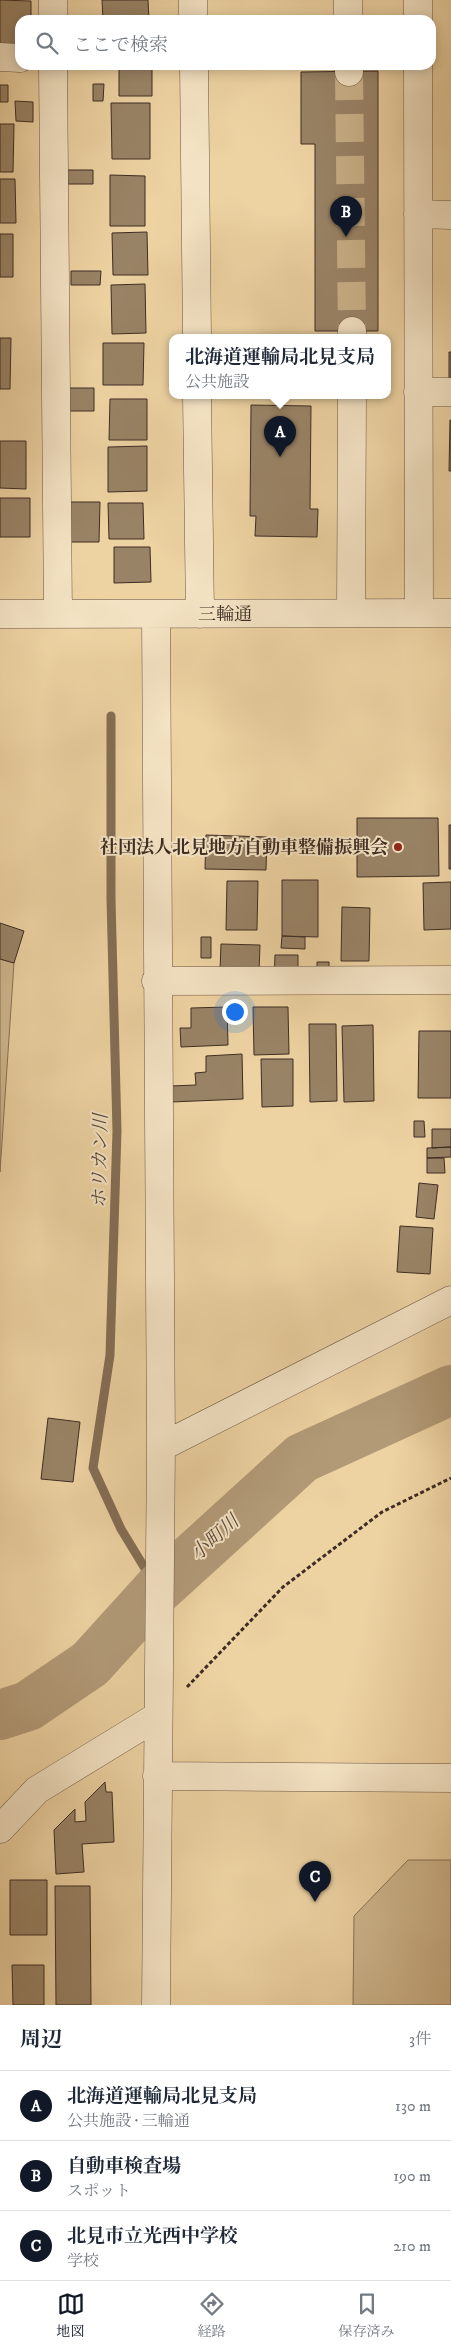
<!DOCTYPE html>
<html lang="ja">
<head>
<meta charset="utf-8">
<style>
	:root { --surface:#fff; --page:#f2f2f3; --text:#1f2937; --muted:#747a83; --line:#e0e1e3; --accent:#111827 }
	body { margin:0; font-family:"IM FELL DW Pica","Noto Serif JP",serif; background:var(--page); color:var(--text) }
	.you { position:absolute; left:234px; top:1011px; width:18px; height:18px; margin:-12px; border:4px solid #fff; border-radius:50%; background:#1a73e8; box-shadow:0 0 0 8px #1a73e833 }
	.badge { display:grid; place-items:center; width:32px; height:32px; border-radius:50%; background:var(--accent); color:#fff; font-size:16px; font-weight:700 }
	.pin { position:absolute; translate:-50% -41px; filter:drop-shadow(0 1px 2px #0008) }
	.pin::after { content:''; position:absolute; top:26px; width:18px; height:15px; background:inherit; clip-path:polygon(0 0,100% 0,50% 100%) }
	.popup { position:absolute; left:169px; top:334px; width:222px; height:65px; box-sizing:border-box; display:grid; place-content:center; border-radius:10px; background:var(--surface); filter:drop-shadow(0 1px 4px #0005); font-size:16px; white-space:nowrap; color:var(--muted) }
	.popup b { font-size:19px; color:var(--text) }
	.popup::after { content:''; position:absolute; left:50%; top:100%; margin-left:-10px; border:10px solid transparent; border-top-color:var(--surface) }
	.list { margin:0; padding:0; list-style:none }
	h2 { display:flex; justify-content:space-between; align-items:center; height:65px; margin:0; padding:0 20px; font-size:21px }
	h2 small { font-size:16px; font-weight:400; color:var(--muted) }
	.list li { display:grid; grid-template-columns:32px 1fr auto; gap:15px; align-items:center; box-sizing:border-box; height:70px; padding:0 20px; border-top:1px solid var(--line) }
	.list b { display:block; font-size:19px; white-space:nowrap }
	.list p { margin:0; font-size:16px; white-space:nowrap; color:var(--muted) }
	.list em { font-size:16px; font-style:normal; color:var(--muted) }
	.icon { flex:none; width:28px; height:28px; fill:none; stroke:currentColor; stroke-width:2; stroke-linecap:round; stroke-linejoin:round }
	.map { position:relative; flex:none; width:451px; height:2005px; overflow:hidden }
	.search { position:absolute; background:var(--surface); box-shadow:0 2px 12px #0003; left:15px; right:15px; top:15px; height:55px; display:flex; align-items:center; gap:12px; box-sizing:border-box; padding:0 18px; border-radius:15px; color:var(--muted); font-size:19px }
	.sheet { height:275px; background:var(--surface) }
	nav { display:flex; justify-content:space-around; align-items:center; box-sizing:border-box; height:70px; border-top:1px solid var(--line); background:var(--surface); font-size:14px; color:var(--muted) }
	nav a { display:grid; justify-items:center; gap:2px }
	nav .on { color:var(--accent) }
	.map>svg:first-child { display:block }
	.green { fill:#cfb68d; stroke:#867258 }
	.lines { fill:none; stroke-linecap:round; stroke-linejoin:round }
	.stream { stroke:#846e56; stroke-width:9 }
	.river { stroke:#b29a77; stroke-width:50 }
	.building { fill:#998366; stroke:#3e2d24 }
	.minor-tunnel { stroke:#cab189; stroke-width:28; stroke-dasharray:28 14; stroke-linecap:butt }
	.minor-casing { stroke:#6a5644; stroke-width:29 }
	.path { stroke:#3e2d24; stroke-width:3; stroke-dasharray:4 2.5; stroke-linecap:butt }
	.minor { stroke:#f3e2c3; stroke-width:28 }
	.poi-dot { fill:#8f2418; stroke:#f3e2c3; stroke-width:2 }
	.labels { text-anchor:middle; stroke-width:4; stroke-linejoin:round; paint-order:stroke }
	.street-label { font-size:18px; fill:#3e2d24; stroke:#f3e2c3 }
	.poi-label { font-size:18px; font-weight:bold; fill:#3e2d24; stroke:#f3e2c3; text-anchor:end }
	.water-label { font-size:19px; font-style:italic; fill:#5b4839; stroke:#f3e2c3 }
</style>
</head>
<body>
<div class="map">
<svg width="451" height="2005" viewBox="0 0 451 2005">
	<rect width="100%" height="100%" fill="#edd2a2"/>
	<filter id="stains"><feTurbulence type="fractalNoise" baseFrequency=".004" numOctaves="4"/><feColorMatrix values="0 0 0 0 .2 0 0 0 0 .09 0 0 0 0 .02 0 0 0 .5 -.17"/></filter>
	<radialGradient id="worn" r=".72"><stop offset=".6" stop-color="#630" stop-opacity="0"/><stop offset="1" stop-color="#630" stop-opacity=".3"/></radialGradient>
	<path class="green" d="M 0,959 L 14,963 L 0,1172 Z
		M 408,1860 L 451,1860 L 451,2005 L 353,2005 L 354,1916 Z"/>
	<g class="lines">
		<path class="stream" d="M 111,716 L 111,899 L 117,1131 L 110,1355 L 93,1468 L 121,1529 L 152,1580"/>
		<path class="river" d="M 0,1715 L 28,1706 L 90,1664 L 158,1589 L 302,1458 L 451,1390"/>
	</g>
	<path class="building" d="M 0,0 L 31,1 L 31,20 L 20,20 L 20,44 L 0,44 Z
		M 102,0 L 148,0 L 149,20 L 103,20 Z
		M 119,68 L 152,68 L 152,96 L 119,96 Z
		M 378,71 L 378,331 L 315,331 L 315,144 L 301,144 L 301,72 Z
		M 93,84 L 104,84 L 103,101 L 93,101 Z
		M 0,85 L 8,85 L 8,102 L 0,102 Z
		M 15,101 L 33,102 L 33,122 L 16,121 Z
		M 111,103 L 150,103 L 150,159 L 112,159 Z
		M 0,124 L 14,124 L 13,172 L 0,172 Z
		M 67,170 L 93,170 L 93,184 L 68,184 Z
		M 110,175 L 145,176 L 145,226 L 110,226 Z
		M 0,179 L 15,179 L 16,223 L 0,223 Z
		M 147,232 L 148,275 L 113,275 L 112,233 Z
		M 0,234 L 13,234 L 13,277 L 0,277 Z
		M 71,271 L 101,271 L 100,285 L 71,285 Z
		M 145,284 L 146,333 L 112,334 L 111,285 Z
		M 0,338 L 11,338 L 10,389 L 0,389 Z
		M 103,343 L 144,343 L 143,385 L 103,385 Z
		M 449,352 L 451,352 L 451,383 L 449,383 Z
		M 69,388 L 94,388 L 94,411 L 70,411 Z
		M 110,399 L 147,399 L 147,440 L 109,440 Z
		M 251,405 L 311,406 L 310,509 L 318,509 L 317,537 L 255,536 L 256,516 L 250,516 Z
		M 450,420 L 451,420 L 451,471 L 449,471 Z
		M 0,441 L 26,441 L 26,489 L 0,488 Z
		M 147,446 L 147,491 L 108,492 L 108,447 Z
		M 0,498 L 30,498 L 30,537 L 0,537 Z
		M 68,502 L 100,502 L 99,542 L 68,542 Z
		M 108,503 L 143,503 L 144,539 L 109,539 Z
		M 114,547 L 150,547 L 151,582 L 114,583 Z
		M 357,818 L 438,818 L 439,876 L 357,877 Z
		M 449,825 L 451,825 L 451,869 L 449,869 Z
		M 206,835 L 267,837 L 266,870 L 205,869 Z
		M 282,880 L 318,880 L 318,937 L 282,936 Z
		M 227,881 L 258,881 L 257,930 L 226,930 Z
		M 451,882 L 451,929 L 424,930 L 423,883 Z
		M 342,907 L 370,908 L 369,961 L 341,961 Z
		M 0,923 L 24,931 L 14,963 L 0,959 Z
		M 282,936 L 305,937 L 305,949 L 281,948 Z
		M 201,937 L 211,937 L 211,958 L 201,958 Z
		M 221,944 L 260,945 L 259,972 L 220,971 Z
		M 275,955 L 298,955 L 298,980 L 274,980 Z
		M 317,962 L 329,962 L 329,985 L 317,985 Z
		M 227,1007 L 228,1045 L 181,1047 L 180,1028 L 191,1028 L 191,1008 Z
		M 253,1007 L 288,1007 L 289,1054 L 254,1055 Z
		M 309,1024 L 336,1024 L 337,1101 L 310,1102 Z
		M 373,1025 L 374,1101 L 344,1102 L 342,1026 Z
		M 419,1031 L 451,1031 L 451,1098 L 418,1098 Z
		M 242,1054 L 243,1099 L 171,1102 L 170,1086 L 196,1085 L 195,1073 L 206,1072 L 206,1056 Z
		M 261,1059 L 293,1059 L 293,1106 L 262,1107 Z
		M 414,1121 L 424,1121 L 425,1137 L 414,1137 Z
		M 432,1129 L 451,1129 L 451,1147 L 432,1148 Z
		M 451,1147 L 451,1157 L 427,1158 L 427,1148 Z
		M 427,1158 L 444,1158 L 445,1173 L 427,1173 Z
		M 419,1183 L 438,1185 L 434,1219 L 416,1217 Z
		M 400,1226 L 433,1228 L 430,1274 L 397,1272 Z
		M 48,1418 L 80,1422 L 73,1482 L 41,1479 Z
		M 105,1782 L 106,1792 L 112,1792 L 114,1842 L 82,1844 L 84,1872 L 56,1874 L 54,1830 L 75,1809 L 75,1822 L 86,1821 L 85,1802 Z
		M 10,1880 L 47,1880 L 47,1935 L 10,1935 Z
		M 55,1886 L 90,1886 L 91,2005 L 56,2005 Z
		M 12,1965 L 44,1965 L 44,2005 L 13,2005 Z"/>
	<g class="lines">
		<path class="minor-tunnel" d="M 349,72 L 352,331"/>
		<g class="minor-casing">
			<path id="minor" d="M 53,0 L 53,20
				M 348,0 L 348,20
				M 418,0 L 418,20
				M 193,20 L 193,0
				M 0,57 L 20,58
				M 53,65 L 58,614
				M 194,65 L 197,338
				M 349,65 L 349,72
				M 418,65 L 419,613
				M 418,214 L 451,215
				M 352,338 L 352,331
				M 418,392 L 451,392
				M 197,396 L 200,614
				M 351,613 L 352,396
				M 0,614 L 451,613
				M 156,981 L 451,980
				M 161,1447 L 451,1300
				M 157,1776 L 451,1778
				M 0,1829 L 37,1790 L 158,1716
				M 156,2005 L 161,1447 L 156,615"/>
		</g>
		<path class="path" d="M 187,1687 L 283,1587 L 382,1512 L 451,1478"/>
		<use href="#minor" class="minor"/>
	</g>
	<circle class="poi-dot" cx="398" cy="847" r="5"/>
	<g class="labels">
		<g class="street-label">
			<text x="225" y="620">三輪通</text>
		</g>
		<g class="poi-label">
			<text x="388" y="853">社団法人北見地方自動車整備振興会</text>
		</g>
		<g class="water-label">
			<text transform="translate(99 1161) rotate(-89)" y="7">ホリカン川</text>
			<text transform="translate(214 1537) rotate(-42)" y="7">小町川</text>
		</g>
	</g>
	<rect width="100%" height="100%" filter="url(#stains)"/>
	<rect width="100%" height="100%" fill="url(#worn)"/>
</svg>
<div class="you"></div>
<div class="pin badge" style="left:280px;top:457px">A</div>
<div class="popup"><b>北海道運輸局北見支局</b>公共施設</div>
<div class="pin badge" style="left:346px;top:237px">B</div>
<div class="pin badge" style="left:315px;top:1902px">C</div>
<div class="search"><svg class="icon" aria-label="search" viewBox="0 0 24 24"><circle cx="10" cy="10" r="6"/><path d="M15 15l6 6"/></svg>ここで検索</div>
</div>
<section class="sheet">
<h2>周辺<small>3件</small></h2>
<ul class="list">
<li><span class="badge">A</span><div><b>北海道運輸局北見支局</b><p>公共施設 · 三輪通</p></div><em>130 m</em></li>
<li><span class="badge">B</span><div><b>自動車検査場</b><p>スポット</p></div><em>190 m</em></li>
<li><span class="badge">C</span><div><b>北見市立光西中学校</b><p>学校</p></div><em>210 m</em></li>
</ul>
</section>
<nav>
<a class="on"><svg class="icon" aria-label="map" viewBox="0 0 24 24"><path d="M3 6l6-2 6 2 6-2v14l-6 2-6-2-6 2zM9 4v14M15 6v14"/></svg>地図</a>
<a><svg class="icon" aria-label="directions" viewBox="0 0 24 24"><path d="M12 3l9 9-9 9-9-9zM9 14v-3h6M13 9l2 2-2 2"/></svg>経路</a>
<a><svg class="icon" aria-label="saved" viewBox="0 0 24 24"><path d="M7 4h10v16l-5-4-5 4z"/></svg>保存済み</a>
</nav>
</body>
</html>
